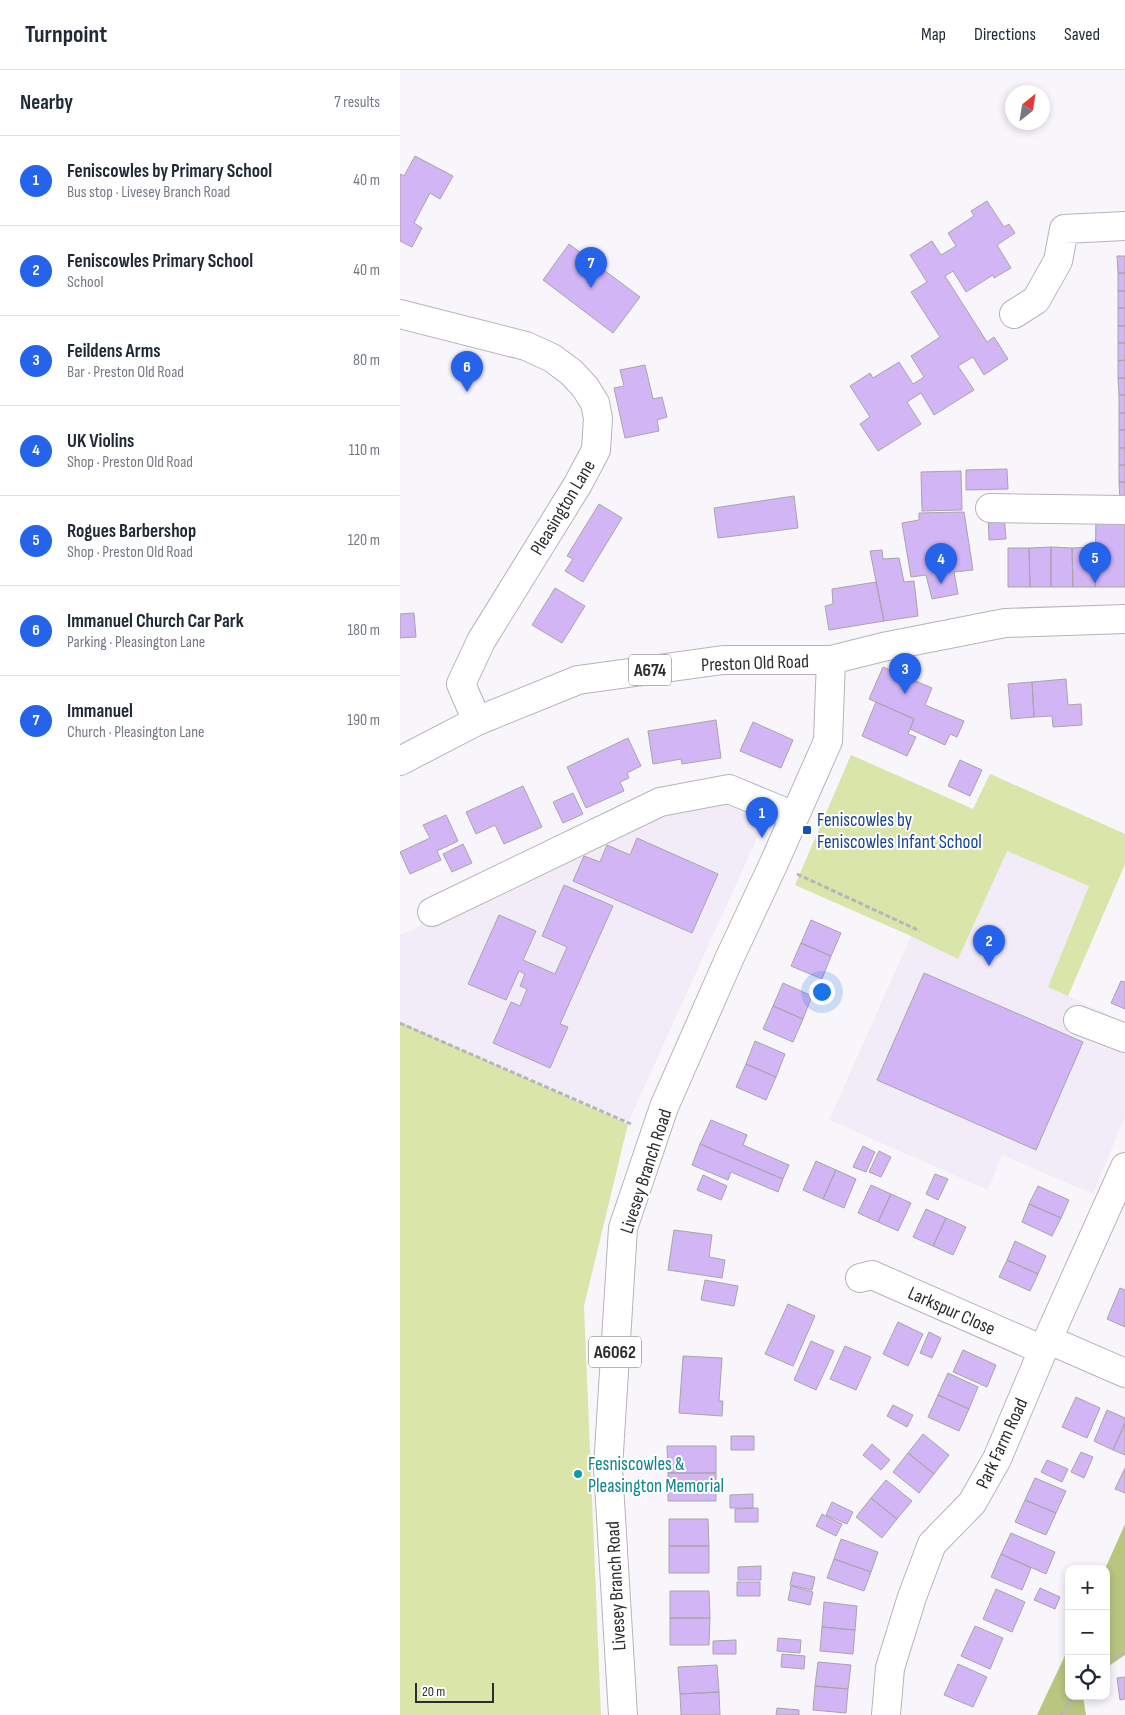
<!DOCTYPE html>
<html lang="en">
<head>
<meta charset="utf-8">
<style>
	:root { --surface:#fff; --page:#f2f2f3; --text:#1f2937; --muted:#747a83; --line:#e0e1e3; --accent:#2563eb }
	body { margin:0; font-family:"Sofia Sans Condensed",sans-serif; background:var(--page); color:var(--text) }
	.controls { position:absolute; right:15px; bottom:15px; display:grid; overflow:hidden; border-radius:10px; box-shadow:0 2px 8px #0003 }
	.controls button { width:45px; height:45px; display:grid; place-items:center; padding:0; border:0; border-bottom:1px solid var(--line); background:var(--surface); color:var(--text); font:25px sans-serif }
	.compass { position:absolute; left:605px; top:15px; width:45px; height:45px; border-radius:50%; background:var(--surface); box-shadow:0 2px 8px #0003; rotate:30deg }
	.scale { position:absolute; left:15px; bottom:12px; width:79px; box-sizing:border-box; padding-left:5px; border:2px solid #2d2c2e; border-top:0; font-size:14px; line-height:18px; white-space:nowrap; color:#2d2c2e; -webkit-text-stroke:4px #fff; paint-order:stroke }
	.you { position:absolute; left:421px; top:921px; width:18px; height:18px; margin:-12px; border:4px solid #fff; border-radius:50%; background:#1a73e8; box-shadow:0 0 0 8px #1a73e833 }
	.badge { display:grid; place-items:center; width:32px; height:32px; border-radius:50%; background:var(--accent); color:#fff; font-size:16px; font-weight:700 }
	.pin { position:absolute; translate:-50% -41px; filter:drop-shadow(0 1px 2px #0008) }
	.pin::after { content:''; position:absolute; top:26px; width:18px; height:15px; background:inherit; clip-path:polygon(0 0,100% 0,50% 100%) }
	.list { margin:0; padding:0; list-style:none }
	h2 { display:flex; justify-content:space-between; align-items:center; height:65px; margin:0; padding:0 20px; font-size:21px }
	h2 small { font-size:16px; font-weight:400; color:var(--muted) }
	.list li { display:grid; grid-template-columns:32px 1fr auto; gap:15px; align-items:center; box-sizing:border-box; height:90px; padding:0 20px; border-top:1px solid var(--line) }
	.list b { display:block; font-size:19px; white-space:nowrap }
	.list p { margin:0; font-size:16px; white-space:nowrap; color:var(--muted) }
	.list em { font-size:16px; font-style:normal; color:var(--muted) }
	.icon { flex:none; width:28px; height:28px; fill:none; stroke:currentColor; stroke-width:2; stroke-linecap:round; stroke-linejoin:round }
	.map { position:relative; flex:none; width:725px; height:1645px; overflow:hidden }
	header { display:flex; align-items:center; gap:30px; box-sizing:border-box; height:70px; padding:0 25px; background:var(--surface); border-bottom:1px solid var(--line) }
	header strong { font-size:24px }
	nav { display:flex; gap:28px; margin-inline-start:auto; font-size:18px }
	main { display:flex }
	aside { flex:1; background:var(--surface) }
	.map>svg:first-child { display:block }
	.built { fill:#f2ecf9 }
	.green { fill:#d9e5a9 }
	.forest { fill:#b8c680 }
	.building { fill:#d2b5f4; stroke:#a8a5aa }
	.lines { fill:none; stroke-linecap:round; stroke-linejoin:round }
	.minor-casing { stroke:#b6b4b9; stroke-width:30 }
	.major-casing { stroke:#b6b4b9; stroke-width:30 }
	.path { stroke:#b7b5b9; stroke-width:3; stroke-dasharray:5 2.5; stroke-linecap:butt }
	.minor { stroke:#fff; stroke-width:28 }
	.major { stroke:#fff; stroke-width:28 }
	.transit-dot { fill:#1a4fb4; stroke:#fff; stroke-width:2 }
	.culture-dot { fill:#0f9aa8; stroke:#fff; stroke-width:2 }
	.labels { text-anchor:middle; stroke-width:4; stroke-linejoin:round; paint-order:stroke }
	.shield { fill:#fff; stroke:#6c6b6d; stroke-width:1 }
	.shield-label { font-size:18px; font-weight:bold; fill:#2d2c2e }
	.street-label { font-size:19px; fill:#2d2c2e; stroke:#fff }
	.transit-label { font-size:19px; fill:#164399; stroke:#fff; text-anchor:start }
	.culture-label { font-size:19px; fill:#0d838f; stroke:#fff; text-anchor:start }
</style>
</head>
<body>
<header>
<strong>Turnpoint</strong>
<nav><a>Map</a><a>Directions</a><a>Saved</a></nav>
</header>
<main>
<aside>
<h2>Nearby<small>7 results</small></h2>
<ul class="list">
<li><span class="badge">1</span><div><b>Feniscowles by Primary School</b><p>Bus stop · Livesey Branch Road</p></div><em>40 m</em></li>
<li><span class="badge">2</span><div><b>Feniscowles Primary School</b><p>School</p></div><em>40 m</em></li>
<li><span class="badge">3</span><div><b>Feildens Arms</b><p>Bar · Preston Old Road</p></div><em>80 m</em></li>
<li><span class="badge">4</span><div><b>UK Violins</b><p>Shop · Preston Old Road</p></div><em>110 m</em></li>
<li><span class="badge">5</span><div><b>Rogues Barbershop</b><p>Shop · Preston Old Road</p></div><em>120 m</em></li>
<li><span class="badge">6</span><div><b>Immanuel Church Car Park</b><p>Parking · Pleasington Lane</p></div><em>180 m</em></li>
<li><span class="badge">7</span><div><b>Immanuel</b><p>Church · Pleasington Lane</p></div><em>190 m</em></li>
</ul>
</aside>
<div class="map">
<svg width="725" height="1645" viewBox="0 0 725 1645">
	<rect width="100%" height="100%" fill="#f8f6fb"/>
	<path class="built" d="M 451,685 L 573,739 L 590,704 L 725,764 L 725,794 L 668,926 L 725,952 L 725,1047 L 693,1124 L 602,1085 L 588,1120 L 429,1050 L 511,866 L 395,815 Z
		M 328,729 L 367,746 L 228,1053 L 0,951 L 0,865 L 230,756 Z"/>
	<path class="green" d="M 451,685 L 573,739 L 590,704 L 725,764 L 725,794 L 668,926 L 648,917 L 689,816 L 607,781 L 558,889 L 511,866 L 395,815 Z
		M 0,952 L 228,1054 L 184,1236 L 201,1645 L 0,1645 Z"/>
	<path class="forest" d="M 725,1454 L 725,1585 L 706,1598 L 706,1499 L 705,1499 Z
		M 669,1577 L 669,1626 L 683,1626 L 686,1645 L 637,1645 Z"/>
	<path class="building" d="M 15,86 L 53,106 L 40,129 L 30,123 L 14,153 L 22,158 L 12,177 L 0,171 L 0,104 L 4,106 Z
		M 587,131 L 604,157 L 609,154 L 615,163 L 597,175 L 611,198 L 594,208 L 593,205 L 566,222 L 553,201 L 545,206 L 587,272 L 594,267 L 608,289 L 584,305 L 573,287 L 558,296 L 574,320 L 534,345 L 521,323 L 507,332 L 521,354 L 478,381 L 460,354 L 470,347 L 450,316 L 470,303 L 473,308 L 499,292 L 513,314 L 524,307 L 511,286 L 540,267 L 511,222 L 527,212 L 510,185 L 532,171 L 541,185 L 556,176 L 548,163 L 574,146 L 571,141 Z
		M 169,174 L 240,227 L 213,263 L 143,210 Z
		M 717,186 L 725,186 L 725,203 L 718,203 Z
		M 718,203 L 725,203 L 725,221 L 718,221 Z
		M 718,221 L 725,221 L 725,238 L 718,238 Z
		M 718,238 L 725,238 L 725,256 L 718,256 Z
		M 718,256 L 725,256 L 725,273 L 718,273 Z
		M 718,273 L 725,273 L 725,290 L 718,291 Z
		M 725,290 L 725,308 L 718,308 L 718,291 Z
		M 245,295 L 253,329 L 262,327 L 267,347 L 257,350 L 259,361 L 225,368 L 214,318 L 224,316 L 220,300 Z
		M 718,308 L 725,308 L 725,325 L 719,325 Z
		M 719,325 L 725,325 L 725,343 L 719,343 Z
		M 719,343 L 725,343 L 725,360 L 719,360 Z
		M 719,360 L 725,360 L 725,378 L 719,378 Z
		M 719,378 L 725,378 L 725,395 L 719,395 Z
		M 719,395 L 725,395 L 725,412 L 719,412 Z
		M 607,399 L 608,419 L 566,420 L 566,400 Z
		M 561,401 L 562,440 L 522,441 L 521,402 Z
		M 719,412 L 725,412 L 725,430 L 720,430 Z
		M 394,426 L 398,458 L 318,468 L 314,438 Z
		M 199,434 L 222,448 L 183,512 L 165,501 L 173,489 L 167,486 Z
		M 564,442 L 573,500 L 554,502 L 558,524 L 532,529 L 526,505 L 511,507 L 502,453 L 519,450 L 519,443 Z
		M 588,444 L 604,444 L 606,469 L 589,470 Z
		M 696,444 L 725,444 L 725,517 L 695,517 Z
		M 651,477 L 651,517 L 630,517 L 629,478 Z
		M 651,477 L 672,478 L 673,517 L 651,517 Z
		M 694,477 L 695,517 L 673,517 L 672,478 Z
		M 608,478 L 629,478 L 630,517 L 608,517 Z
		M 482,480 L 483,489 L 499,488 L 504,512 L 514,511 L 518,546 L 484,551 L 470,481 Z
		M 476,512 L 484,551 L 429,560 L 425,536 L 433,534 L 432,519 Z
		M 155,518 L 185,536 L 162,573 L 132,555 Z
		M 14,543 L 16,567 L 0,568 L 0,544 Z
		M 483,597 L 532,618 L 525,635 L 564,651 L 557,667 L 550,664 L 545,675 L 510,659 L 514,649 L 469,629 Z
		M 666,609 L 668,635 L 681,634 L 682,655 L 653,657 L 652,646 L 634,647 L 632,612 Z
		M 632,612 L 634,647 L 611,649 L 608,614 Z
		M 476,632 L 514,649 L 508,664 L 516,667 L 507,686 L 462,666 Z
		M 316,650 L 321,688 L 282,694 L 281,689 L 253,694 L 248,661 Z
		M 353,652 L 393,670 L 381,698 L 340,681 Z
		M 228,668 L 241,696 L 227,703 L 229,708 L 220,712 L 224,721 L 186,738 L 167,697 Z
		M 560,690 L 582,700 L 570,726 L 548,716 Z
		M 123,716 L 142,757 L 104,774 L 95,755 L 76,764 L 66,742 Z
		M 173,723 L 183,744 L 163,753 L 153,732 Z
		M 46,745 L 58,771 L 37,781 L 41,790 L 10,804 L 0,782 L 30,768 L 23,755 Z
		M 237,768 L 318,804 L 292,863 L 173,811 L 184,786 L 200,792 L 207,775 L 230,785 Z
		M 63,774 L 72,793 L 52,802 L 43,784 Z
		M 164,815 L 213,836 L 160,954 L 168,957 L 150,998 L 93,973 L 111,932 L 120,936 L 127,919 L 120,916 L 125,904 L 119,901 L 106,930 L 68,914 L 99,845 L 136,861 L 123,890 L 155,904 L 167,877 L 142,866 Z
		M 411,850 L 441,863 L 431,886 L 401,873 Z
		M 401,873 L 431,886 L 422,909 L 391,896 Z
		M 524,903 L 683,972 L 636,1080 L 477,1010 Z
		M 721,911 L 725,912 L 725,939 L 711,933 Z
		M 383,913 L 412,926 L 403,949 L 373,936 Z
		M 373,936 L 403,949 L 393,972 L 363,959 Z
		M 355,971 L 385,984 L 376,1007 L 346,994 Z
		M 346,994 L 376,1007 L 366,1030 L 336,1017 Z
		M 311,1050 L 347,1065 L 343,1075 L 389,1095 L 383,1109 L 300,1074 Z
		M 300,1074 L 383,1109 L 378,1122 L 331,1102 L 328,1110 L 292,1095 Z
		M 463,1076 L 475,1082 L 466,1102 L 453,1097 Z
		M 479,1081 L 491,1087 L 481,1107 L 469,1102 Z
		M 416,1091 L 436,1100 L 423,1129 L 403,1120 Z
		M 436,1100 L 456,1109 L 444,1138 L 423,1129 Z
		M 535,1104 L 548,1109 L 538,1130 L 526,1124 Z
		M 303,1105 L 327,1116 L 321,1130 L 297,1120 Z
		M 471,1115 L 491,1124 L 478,1152 L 458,1143 Z
		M 638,1116 L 669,1130 L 661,1148 L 629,1134 Z
		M 491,1124 L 511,1133 L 498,1161 L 478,1152 Z
		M 629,1134 L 661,1148 L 652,1166 L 622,1152 Z
		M 526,1139 L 546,1148 L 533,1176 L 513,1167 Z
		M 546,1148 L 566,1157 L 553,1185 L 533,1176 Z
		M 274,1160 L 312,1165 L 309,1187 L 325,1190 L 322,1208 L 268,1200 Z
		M 615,1171 L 646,1186 L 638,1204 L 607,1190 Z
		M 607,1190 L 638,1204 L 630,1221 L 599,1207 Z
		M 305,1210 L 338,1216 L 334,1236 L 301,1230 Z
		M 720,1218 L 725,1220 L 725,1257 L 707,1249 Z
		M 388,1234 L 415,1246 L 393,1296 L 365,1284 Z
		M 498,1252 L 523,1264 L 508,1296 L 483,1284 Z
		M 529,1262 L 541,1268 L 532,1288 L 520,1283 Z
		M 411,1271 L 434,1281 L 416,1320 L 394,1310 Z
		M 445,1276 L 471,1287 L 456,1320 L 430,1309 Z
		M 563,1280 L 596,1295 L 587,1317 L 553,1302 Z
		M 283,1286 L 322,1288 L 319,1331 L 323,1331 L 322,1346 L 279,1343 Z
		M 548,1303 L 578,1317 L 569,1339 L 538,1325 Z
		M 538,1325 L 569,1339 L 559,1361 L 528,1347 Z
		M 676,1327 L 700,1338 L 687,1368 L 662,1357 Z
		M 493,1335 L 513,1345 L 507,1357 L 487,1346 Z
		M 707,1340 L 725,1348 L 725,1353 L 713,1380 L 694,1371 Z
		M 725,1353 L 725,1385 L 713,1380 Z
		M 523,1364 L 549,1385 L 534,1404 L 508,1383 Z
		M 331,1366 L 354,1366 L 354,1380 L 331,1380 Z
		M 472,1374 L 490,1390 L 481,1400 L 463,1385 Z
		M 267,1376 L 316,1376 L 316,1403 L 268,1403 Z
		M 681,1382 L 693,1387 L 684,1408 L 671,1402 Z
		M 508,1383 L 534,1404 L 519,1423 L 493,1402 Z
		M 647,1390 L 668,1399 L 662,1412 L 641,1402 Z
		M 725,1398 L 725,1423 L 715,1419 Z
		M 268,1403 L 316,1403 L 316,1431 L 268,1431 Z
		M 635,1408 L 666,1421 L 656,1443 L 625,1430 Z
		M 486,1410 L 512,1431 L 497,1449 L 471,1428 Z
		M 353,1424 L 353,1438 L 330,1438 L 330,1425 Z
		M 471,1428 L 497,1449 L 482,1468 L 456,1447 Z
		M 625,1430 L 656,1443 L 646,1465 L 615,1452 Z
		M 432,1432 L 453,1442 L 447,1454 L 426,1445 Z
		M 358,1438 L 358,1452 L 335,1452 L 335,1439 Z
		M 422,1444 L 442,1454 L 436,1466 L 416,1456 Z
		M 269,1449 L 308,1449 L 309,1476 L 269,1476 Z
		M 611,1463 L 655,1482 L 646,1504 L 601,1484 Z
		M 441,1469 L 478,1482 L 471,1502 L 434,1489 Z
		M 269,1476 L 309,1476 L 309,1503 L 269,1503 Z
		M 601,1484 L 631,1498 L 622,1520 L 591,1507 Z
		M 434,1489 L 471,1502 L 464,1521 L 427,1508 Z
		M 361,1496 L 361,1510 L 338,1510 L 338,1497 Z
		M 393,1502 L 415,1507 L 412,1520 L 390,1515 Z
		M 337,1512 L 360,1512 L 360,1526 L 337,1526 Z
		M 391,1516 L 413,1522 L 410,1535 L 388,1530 Z
		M 640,1518 L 660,1527 L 655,1539 L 634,1530 Z
		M 596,1519 L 625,1532 L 612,1562 L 583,1549 Z
		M 270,1521 L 309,1521 L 310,1548 L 270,1548 Z
		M 424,1532 L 457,1536 L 455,1560 L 422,1557 Z
		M 270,1548 L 310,1548 L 309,1575 L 270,1575 Z
		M 575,1556 L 603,1568 L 590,1599 L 561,1586 Z
		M 422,1557 L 455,1560 L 453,1584 L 420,1581 Z
		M 378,1568 L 401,1570 L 400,1583 L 377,1581 Z
		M 336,1570 L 336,1584 L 313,1584 L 313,1571 Z
		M 382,1584 L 405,1586 L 404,1599 L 381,1597 Z
		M 418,1592 L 451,1595 L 448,1619 L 415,1616 Z
		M 558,1594 L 587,1607 L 573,1637 L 544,1625 Z
		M 317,1595 L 319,1622 L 280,1624 L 278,1597 Z
		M 725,1607 L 725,1629 L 720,1630 L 717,1608 Z
		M 415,1616 L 448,1619 L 446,1643 L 413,1640 Z
		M 319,1622 L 320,1645 L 281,1645 L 280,1624 Z
		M 377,1638 L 399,1640 L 399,1645 L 376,1645 Z"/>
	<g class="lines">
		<g class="minor-casing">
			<path id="minor" d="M 0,244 L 126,276 L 152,288 L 171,302 L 185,317 L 195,333 L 198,348 L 196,380 L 178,414 L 81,571 L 61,614 L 77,651
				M 614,244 L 636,230 L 658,191 L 664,159 L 725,156
				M 590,438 L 725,440
				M 32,842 L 260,732 L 329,719 L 394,746
				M 678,950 L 725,968
				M 460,1208 L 472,1205 L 643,1280
				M 649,1270 L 725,1303
				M 486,1645 L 490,1598 L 512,1527 L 532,1474 L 572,1433 L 597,1389 L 643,1280 L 725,1097"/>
		</g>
		<g class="major-casing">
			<path id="major" d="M 0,691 L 77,651 L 178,610 L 323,590 L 431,590 L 483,577 L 605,553 L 725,549
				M 223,1645 L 208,1398 L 223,1158 L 264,1037 L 330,887 L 374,793 L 428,671 L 431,590"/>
		</g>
		<path class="path" d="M 397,804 L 520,861
			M 0,953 L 231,1054
			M 706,1593 L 725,1582
			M 661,1645 L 674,1626"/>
		<use href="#minor" class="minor"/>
		<use href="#major" class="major"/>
	</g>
	<rect class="transit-dot" x="402" y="755" width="10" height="10" rx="2.5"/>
	<circle class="culture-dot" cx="178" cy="1404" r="5"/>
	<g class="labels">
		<g class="shield">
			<rect x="229" y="584.5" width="42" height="31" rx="4"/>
			<rect x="189" y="1266.5" width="52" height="31" rx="4"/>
		</g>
		<g class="shield-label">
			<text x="250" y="606">A674</text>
			<text x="215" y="1288">A6062</text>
		</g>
		<g class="street-label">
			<text transform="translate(162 437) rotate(-59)" y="7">Pleasington Lane</text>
			<text transform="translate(355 592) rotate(-2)" y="7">Preston Old Road</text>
			<text transform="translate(245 1101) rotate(-72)" y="7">Livesey Branch Road</text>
			<text transform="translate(552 1240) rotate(24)" y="7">Larkspur Close</text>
			<text transform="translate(601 1373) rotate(-65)" y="7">Park Farm Road</text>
			<text transform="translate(215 1516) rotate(-93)" y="7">Livesey Branch Road</text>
		</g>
		<g class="transit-label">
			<text x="417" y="756">Feniscowles by<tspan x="417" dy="22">Feniscowles Infant School</tspan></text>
		</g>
		<g class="culture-label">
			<text x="188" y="1400">Fesniscowles &amp;<tspan x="188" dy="22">Pleasington Memorial</tspan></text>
		</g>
	</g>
</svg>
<div class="controls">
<button>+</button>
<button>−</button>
<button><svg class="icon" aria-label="locate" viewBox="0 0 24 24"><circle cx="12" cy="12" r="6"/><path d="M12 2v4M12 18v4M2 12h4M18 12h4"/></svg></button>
</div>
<svg class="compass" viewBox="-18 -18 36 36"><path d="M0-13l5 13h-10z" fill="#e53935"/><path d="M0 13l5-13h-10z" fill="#747a83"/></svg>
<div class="scale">20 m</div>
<div class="you"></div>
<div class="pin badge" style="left:362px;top:768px">1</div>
<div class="pin badge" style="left:589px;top:896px">2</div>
<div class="pin badge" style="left:505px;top:624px">3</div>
<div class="pin badge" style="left:541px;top:514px">4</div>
<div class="pin badge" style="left:695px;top:513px">5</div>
<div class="pin badge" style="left:67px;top:322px">6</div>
<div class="pin badge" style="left:191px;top:218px">7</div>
</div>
</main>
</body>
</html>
